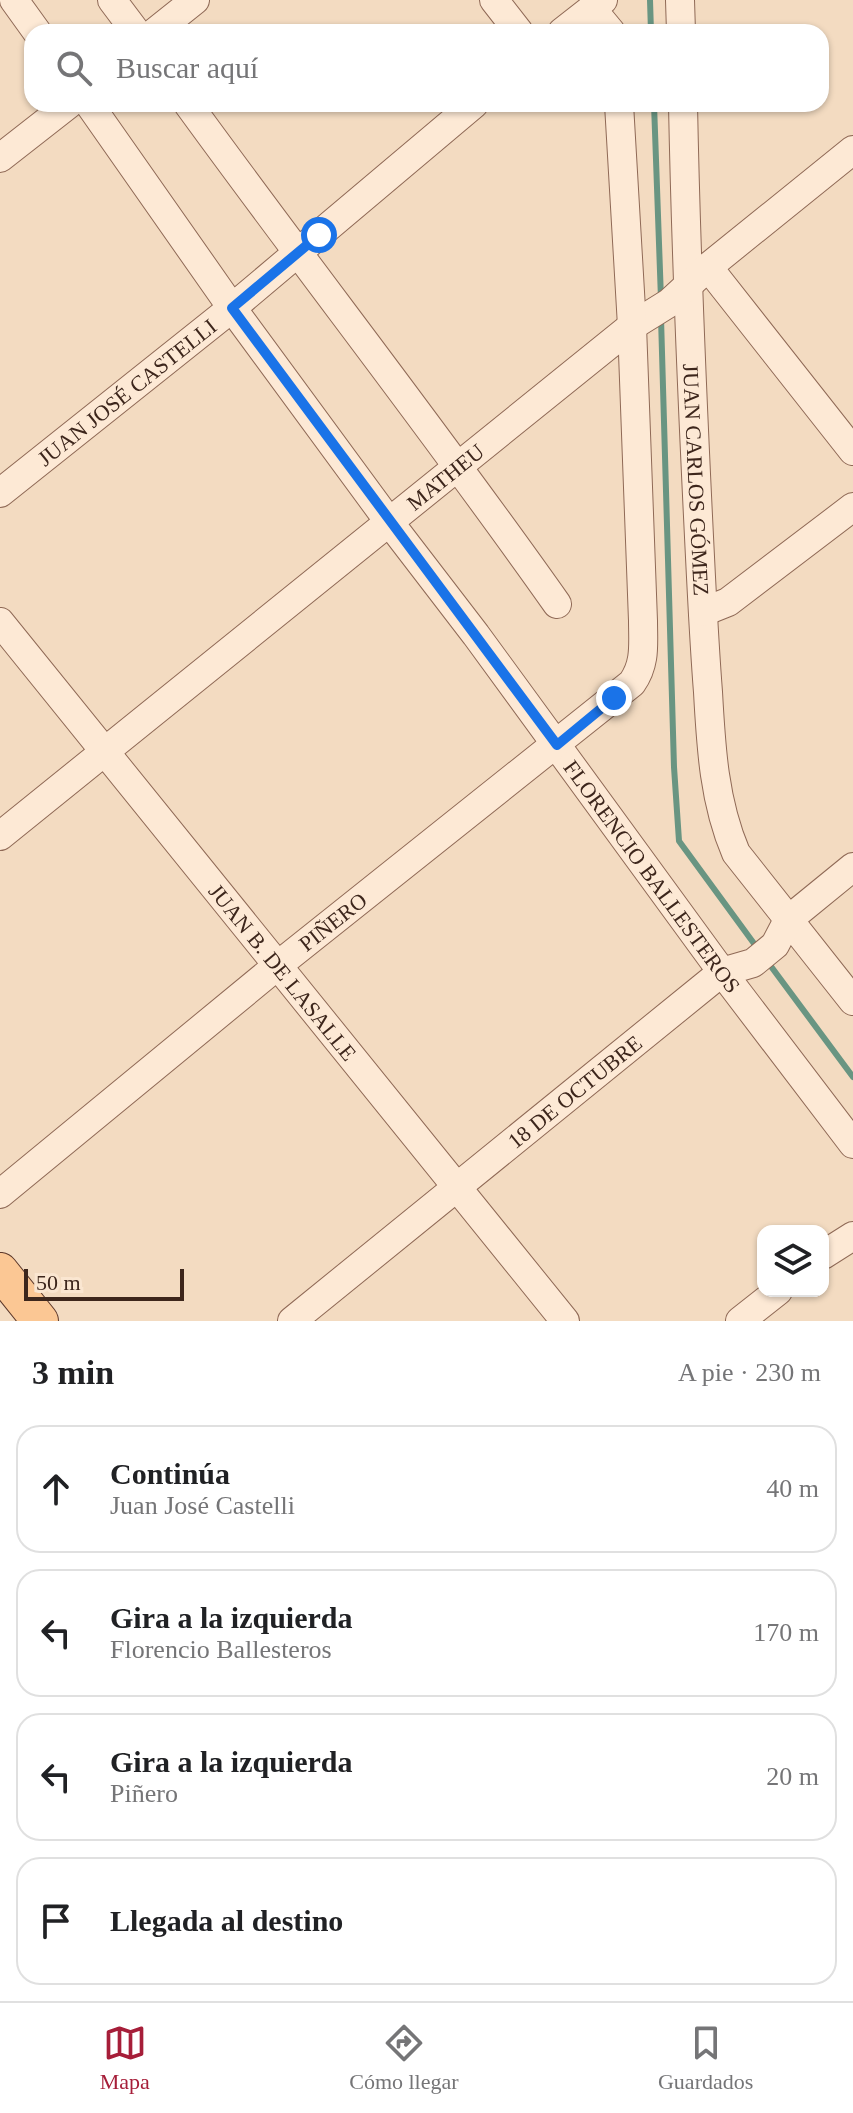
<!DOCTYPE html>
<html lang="es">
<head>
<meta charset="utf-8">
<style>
	:root { --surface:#fff; --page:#f6f6f6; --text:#202124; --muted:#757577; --line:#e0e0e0; --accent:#a61e39 }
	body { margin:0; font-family:Georgia,serif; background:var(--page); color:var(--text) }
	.controls { position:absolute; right:24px; bottom:24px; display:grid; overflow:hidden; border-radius:16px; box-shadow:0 2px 6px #0004 }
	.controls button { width:72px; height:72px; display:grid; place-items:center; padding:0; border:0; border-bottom:2px solid var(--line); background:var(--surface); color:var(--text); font:40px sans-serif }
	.scale { position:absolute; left:24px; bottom:20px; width:160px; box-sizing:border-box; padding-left:8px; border:4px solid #3d261c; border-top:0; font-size:22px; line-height:28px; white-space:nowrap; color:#3d261c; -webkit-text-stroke:6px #fae6d1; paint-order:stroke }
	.stop { position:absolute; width:24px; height:24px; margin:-18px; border:6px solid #1a73e8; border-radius:50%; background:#fff }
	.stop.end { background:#1a73e8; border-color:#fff; box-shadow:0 2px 8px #0008 }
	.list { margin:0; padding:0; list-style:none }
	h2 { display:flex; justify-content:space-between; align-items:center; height:104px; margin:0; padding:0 32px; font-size:34px }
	h2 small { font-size:26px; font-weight:400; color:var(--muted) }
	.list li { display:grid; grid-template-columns:52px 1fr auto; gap:24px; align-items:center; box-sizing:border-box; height:128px; margin:0 16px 16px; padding:0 16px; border:2px solid var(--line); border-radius:24px }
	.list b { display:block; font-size:30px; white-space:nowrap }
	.list p { margin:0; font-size:26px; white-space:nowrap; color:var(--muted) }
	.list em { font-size:26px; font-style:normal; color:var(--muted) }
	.icon { flex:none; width:44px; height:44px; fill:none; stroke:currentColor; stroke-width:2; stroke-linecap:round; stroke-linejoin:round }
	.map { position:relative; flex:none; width:853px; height:1321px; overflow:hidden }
	.search { position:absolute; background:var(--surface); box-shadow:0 2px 6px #0004; left:24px; right:24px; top:24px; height:88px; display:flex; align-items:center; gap:20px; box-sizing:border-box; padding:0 28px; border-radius:24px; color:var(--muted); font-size:30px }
	.sheet { height:680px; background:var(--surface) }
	nav { display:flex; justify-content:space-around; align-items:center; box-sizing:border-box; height:112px; border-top:2px solid var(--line); background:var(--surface); font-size:22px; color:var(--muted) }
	nav a { display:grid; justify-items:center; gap:4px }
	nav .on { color:var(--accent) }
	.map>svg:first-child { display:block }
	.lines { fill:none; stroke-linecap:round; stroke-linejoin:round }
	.stream { stroke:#699582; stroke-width:6 }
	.minor-casing { stroke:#8f6956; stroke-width:30 }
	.major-casing { stroke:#5c382b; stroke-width:38 }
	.minor { stroke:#fde9d5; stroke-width:28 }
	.major { stroke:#fbc794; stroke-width:36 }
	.route { stroke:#1a73e8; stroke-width:10 }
	.labels { text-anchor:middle; stroke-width:7; stroke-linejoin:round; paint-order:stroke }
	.street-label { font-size:22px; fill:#3d261c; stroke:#fae6d1 }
</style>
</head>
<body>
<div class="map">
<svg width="853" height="1321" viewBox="0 0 853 1321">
	<rect width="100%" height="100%" fill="#f3dbc1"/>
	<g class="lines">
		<path class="stream" d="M 650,0 L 651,32
			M 654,104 L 661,299
			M 661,318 L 674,767 L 679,841 L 758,949
			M 767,961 L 853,1077"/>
		<g class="minor-casing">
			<g id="minor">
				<path d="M 14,0 L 37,32"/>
				<path d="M 112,0 L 136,32"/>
				<path d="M 494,0 L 519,32"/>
				<path d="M 680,0 L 681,32"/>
				<path d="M 592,9 L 611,32"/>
				<path d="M 155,32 L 195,0"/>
				<path d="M 562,32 L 603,0"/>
				<path id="s1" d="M 89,104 L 232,308 L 390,523 L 476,635 L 722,972 L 853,1144"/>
				<path d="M 188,104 C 310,272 438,435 557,604"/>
				<path id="s2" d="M 683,104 C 686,262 693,419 701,577 C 703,616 705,654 708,692 C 711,747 714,802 736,853 L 853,1001"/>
				<path d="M 0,158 L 69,104"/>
				<path d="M 708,267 L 853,451"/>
				<path id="s3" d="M 0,493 L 232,308 L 474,104"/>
				<path d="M 703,612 L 728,602 L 853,507"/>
				<path id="s4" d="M 0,622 L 565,1321"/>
				<path id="s5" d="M 0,836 L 632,326 L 669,303 L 708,267 L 853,150"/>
				<path id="s6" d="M 0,1194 L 277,966 L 632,683 C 646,663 643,644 643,621 L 632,326 L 619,104"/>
				<path d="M 823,1255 L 853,1236"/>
				<path id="s7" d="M 292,1321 L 722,972 L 753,963 L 775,945 L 788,920 L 853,867"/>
				<path d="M 740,1321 L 778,1291"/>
			</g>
		</g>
		<g class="major-casing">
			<path id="major" d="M 0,1271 L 40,1321"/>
		</g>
		<use href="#minor" class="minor"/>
		<use href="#major" class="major"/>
	</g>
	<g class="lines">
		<path class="route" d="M 319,235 L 232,308 L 557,745 L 614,698"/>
	</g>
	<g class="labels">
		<g class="street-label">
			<text dy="8" stroke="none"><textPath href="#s3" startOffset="162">JUAN JOSÉ CASTELLI</textPath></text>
			<text dy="8" stroke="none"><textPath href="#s5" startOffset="572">MATHEU</textPath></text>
			<text dy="8" stroke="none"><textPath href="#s2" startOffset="376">JUAN CARLOS GÓMEZ</textPath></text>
			<text dy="8" stroke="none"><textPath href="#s1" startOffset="956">FLORENCIO BALLESTEROS</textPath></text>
			<text dy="8" stroke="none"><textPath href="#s6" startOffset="430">PIÑERO</textPath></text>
			<text dy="8" stroke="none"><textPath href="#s4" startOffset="450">JUAN B. DE LASALLE</textPath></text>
			<text dy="8" stroke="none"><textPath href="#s7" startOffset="364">18 DE OCTUBRE</textPath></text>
		</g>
	</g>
</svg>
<div class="controls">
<button><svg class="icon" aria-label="layers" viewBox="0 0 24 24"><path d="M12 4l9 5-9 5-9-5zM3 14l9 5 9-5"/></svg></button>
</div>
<div class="scale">50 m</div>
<div class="stop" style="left:319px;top:235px"></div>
<div class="stop end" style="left:614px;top:698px"></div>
<div class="search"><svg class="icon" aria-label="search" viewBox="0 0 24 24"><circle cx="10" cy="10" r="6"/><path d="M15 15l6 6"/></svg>Buscar aquí</div>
</div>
<section class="sheet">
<h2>3 min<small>A pie · 230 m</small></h2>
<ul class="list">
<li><svg class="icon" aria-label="ahead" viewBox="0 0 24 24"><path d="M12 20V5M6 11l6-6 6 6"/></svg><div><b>Continúa</b><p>Juan José Castelli</p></div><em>40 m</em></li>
<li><svg class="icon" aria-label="left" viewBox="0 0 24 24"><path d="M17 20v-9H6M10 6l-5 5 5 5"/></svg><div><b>Gira a la izquierda</b><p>Florencio Ballesteros</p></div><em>170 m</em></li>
<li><svg class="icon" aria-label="left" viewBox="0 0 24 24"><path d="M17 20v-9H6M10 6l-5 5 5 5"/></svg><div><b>Gira a la izquierda</b><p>Piñero</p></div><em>20 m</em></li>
<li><svg class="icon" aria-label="arrive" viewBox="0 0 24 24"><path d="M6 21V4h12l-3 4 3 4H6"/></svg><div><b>Llegada al destino</b></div></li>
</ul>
</section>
<nav>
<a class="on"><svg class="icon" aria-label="map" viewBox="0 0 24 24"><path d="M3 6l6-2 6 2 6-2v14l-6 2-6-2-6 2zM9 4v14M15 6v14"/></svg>Mapa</a>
<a><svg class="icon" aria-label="directions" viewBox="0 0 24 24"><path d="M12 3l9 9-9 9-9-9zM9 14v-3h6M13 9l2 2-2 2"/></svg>Cómo llegar</a>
<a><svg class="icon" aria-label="saved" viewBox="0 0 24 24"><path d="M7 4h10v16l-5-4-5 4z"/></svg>Guardados</a>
</nav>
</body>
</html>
